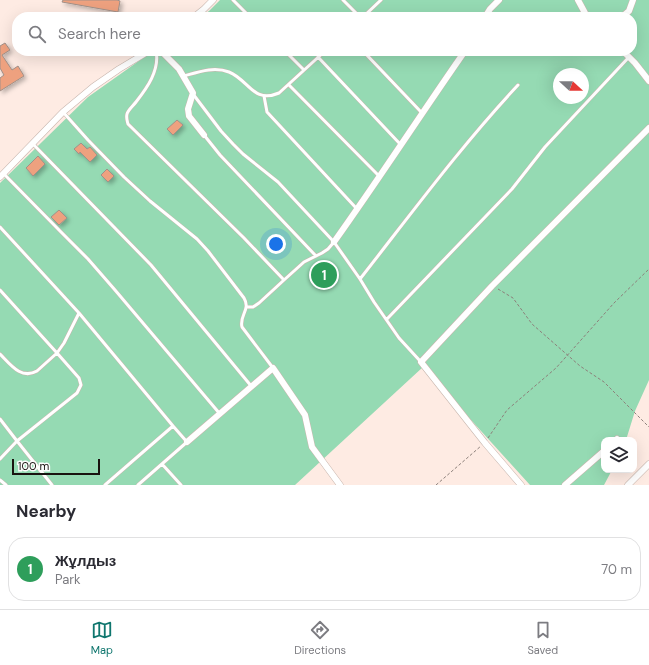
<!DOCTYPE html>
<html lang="en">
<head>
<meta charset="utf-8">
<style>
	:root { --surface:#fff; --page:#f7f7f7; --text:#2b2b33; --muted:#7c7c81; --line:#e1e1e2; --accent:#0f766e }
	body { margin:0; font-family:"DM Sans",sans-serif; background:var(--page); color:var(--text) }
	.controls { position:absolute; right:12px; bottom:12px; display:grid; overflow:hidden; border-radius:8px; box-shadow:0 4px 16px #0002 }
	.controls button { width:36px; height:36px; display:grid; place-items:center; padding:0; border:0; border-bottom:1px solid var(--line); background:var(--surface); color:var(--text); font:20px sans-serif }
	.compass { position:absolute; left:553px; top:68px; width:36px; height:36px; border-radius:50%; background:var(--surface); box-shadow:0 4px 16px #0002; rotate:111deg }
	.scale { position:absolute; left:12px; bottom:10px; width:88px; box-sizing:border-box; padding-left:4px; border:2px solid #191310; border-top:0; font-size:11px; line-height:14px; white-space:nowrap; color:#191310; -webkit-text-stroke:3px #fcfdfc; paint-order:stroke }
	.you { position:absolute; left:276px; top:244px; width:14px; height:14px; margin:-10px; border:3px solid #fff; border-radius:50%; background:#1a73e8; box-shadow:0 0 0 6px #1a73e833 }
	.badge { display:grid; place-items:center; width:26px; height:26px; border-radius:50%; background:var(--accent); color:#fff; font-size:13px; font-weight:700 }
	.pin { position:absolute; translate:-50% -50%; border:2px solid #fff; box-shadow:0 1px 4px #0006 }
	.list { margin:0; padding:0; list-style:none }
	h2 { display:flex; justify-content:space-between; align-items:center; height:52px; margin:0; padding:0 16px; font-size:17px }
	h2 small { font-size:13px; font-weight:400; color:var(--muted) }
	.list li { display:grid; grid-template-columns:26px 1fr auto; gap:12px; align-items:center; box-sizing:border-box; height:64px; margin:0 8px 8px; padding:0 8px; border:1px solid var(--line); border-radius:16px }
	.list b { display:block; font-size:15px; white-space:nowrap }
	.list p { margin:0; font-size:13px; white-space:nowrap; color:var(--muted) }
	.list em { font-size:13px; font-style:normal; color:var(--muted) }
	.icon { flex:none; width:22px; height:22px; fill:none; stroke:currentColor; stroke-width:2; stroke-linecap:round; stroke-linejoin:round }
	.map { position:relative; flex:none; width:649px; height:485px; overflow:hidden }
	.search { position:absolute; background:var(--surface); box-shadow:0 4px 16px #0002; left:12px; right:12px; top:12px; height:44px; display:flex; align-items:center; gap:10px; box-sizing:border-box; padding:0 14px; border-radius:16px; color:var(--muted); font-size:15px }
	.sheet { height:124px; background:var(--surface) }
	nav { display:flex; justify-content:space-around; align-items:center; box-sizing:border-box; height:56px; border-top:1px solid var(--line); background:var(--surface); font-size:11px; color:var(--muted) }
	nav a { display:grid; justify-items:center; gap:2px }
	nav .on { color:var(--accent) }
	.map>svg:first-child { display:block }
	.green { fill:#95dab3; fill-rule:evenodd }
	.building { fill:#eea17f; stroke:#a19088; filter:url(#shadow) }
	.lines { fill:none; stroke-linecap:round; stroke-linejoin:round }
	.lane-casing { stroke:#c8b6ae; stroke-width:4 }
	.street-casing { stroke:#c8b6ae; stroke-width:7 }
	.path { stroke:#8c807a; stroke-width:1; stroke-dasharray:3 2; stroke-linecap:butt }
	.lane { stroke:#fff; stroke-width:3 }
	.street { stroke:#fff; stroke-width:6 }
</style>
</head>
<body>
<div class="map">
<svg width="649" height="485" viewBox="0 0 649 485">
	<defs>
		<filter id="shadow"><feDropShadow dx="2.5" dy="2.5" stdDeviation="2" flood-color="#0004"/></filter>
	</defs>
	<rect width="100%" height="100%" fill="#feebe3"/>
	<path class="green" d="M 220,0 L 649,0 L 649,380 L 635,411 L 626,440 L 604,440 L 604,470 L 612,470 L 604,485 L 530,485 L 423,367 L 295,485 L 0,485 L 0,183 L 88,97 L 153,51 L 632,51 L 632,17 L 200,17 L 209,11 ZM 559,74 L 583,74 L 583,98 L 559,98 Z"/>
	<path class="building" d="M 63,0 L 117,0 L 120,1 L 118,12 L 62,2 Z
		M 5,43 L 10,50 L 2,55 L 12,70 L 18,66 L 24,76 L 0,91 L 0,78 L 4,75 L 0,68 L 0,46 Z
		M 177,120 L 183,125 L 173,135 L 167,129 Z
		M 81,143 L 87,149 L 90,147 L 97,155 L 90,162 L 80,152 L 79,154 L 74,149 Z
		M 38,156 L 45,164 L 33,176 L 26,168 Z
		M 107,169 L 114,176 L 108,182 L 101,175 Z
		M 59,210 L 67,218 L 59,225 L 51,217 Z"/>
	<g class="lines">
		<g class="lane-casing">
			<path id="lane" d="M 233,0 L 250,17
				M 343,0 L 360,17
				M 363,17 L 381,0
				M 156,51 C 160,70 147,88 136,102 C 133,106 128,110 127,114 C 126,118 127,120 128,124 L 244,238 L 284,280 L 259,303 L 253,307 L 246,307
				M 285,51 L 304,70
				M 363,51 L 422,113
				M 318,57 L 401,145
				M 184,76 C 198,72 214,66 229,72 C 249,80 253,104 279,93 L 325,51
				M 289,85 L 380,177
				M 193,94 L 221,131 L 233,144 L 243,154 L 278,182 L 334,242
				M 264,96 L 267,112 L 357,209
				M 63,112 L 88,140 L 124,177 L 150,201 L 197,239 L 208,251 L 244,298 C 251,310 239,315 242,327 L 273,368
				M 204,135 L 220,155 L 316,256
				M 32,143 L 151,265 L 252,387
				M 3,173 L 61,232 L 88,259 L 115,290 L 220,414
				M 0,227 L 79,313 L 64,343 L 57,353 L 79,378 L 81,385 L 77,393 L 17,441 L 52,485
				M 360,279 C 411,214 461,146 518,85
				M 284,280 L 304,262 L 322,253 L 328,249 L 334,242 L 360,279 L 374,302 L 399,338 L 421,362
				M 0,290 L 57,353 L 37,371 C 21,380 10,364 0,354
				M 79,313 L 173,426 L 105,485
				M 387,319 L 512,189 L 545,147 L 629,57
				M 0,419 L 17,441 L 0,459
				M 162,464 L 181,485
				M 0,480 L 6,485
				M 138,485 L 187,442 L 173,426"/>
		</g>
		<g class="street-casing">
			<path id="street" d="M 578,0 L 585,13 L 589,17
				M 194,17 L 204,9 L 213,0
				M 485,17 L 490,9 L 499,0
				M 622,17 L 629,11 L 633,0
				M 161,51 L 179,69 L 193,93 L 188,109 L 189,116 L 204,135
				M 623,51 L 635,63 L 649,81
				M 0,177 L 63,112 L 93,87 L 119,69 L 149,51
				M 334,242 C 379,179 421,114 465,51
				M 616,440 L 617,439
				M 187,442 L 273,368 L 305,415 L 312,447 L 340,485
				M 521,485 L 485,443 L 421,362 L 492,286 L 649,128
				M 565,485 L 604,451
				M 628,485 L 649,464"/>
		</g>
		<path class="path" d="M 498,289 L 513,298 L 532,324 L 580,366 L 604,382 L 649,427
			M 488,438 L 507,410 L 556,368 L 614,303 L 649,269
			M 436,485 L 481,446"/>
		<use href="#lane" class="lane"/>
		<use href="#street" class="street"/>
	</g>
</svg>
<div class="controls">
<button><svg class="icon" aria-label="layers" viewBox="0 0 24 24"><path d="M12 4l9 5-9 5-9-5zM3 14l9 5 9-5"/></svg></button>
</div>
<svg class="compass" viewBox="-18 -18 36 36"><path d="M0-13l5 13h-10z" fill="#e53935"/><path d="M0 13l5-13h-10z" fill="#7c7c81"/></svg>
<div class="scale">100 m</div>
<div class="you"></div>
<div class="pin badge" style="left:324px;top:275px;background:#2e9e5b">1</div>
<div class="search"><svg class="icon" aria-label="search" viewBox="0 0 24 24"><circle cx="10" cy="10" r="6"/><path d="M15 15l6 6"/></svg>Search here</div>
</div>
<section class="sheet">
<h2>Nearby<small></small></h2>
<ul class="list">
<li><span class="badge" style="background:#2e9e5b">1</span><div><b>Жұлдыз</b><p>Park</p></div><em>70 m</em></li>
</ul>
</section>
<nav>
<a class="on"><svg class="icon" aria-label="map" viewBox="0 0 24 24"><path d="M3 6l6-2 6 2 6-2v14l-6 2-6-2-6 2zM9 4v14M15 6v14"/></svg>Map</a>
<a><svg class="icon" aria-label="directions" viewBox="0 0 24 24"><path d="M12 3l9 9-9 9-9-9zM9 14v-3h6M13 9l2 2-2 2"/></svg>Directions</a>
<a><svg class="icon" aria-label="saved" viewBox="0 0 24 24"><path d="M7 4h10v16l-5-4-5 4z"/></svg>Saved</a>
</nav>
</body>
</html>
